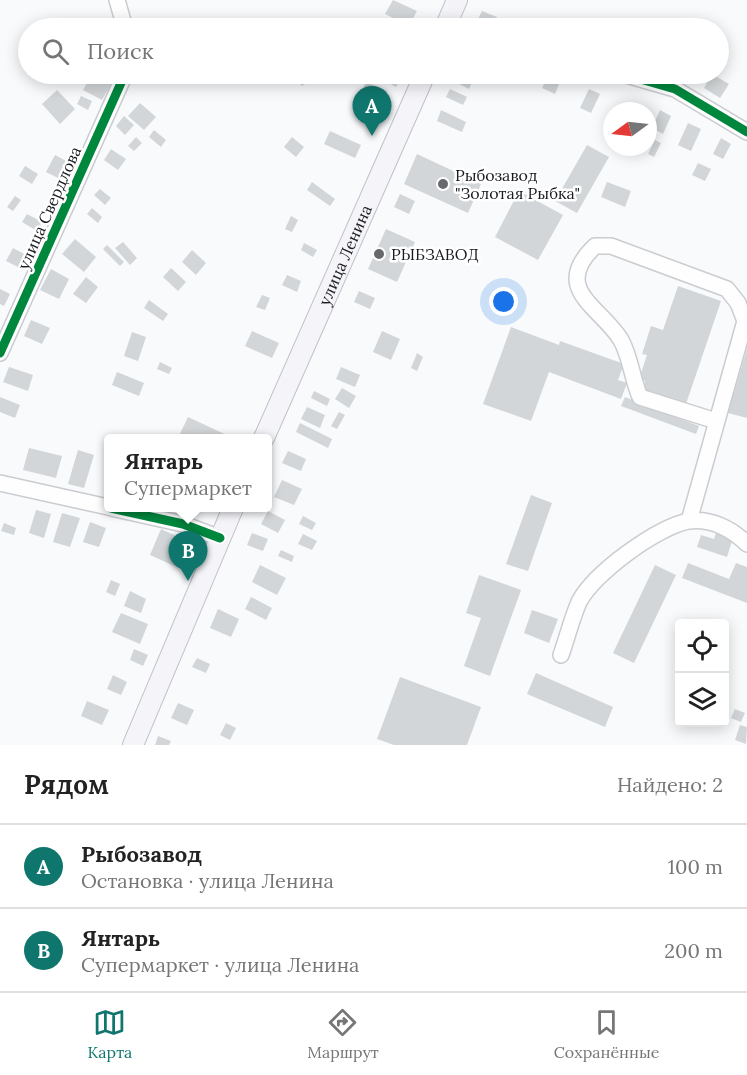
<!DOCTYPE html>
<html lang="ru">
<head>
<meta charset="utf-8">
<style>
	:root { --surface:#fff; --page:#f2f2f2; --text:#222; --muted:#767676; --line:#e0e0e0; --accent:#0f766e }
	body { margin:0; font-family:Lora,serif; background:var(--page); color:var(--text) }
	.controls { position:absolute; right:18px; bottom:18px; display:grid; overflow:hidden; border-radius:6px; box-shadow:0 3px 15px #0003 }
	.controls button { width:54px; height:54px; display:grid; place-items:center; padding:0; border:0; border-bottom:2px solid var(--line); background:var(--surface); color:var(--text); font:30px sans-serif }
	.compass { position:absolute; left:603px; top:102px; width:54px; height:54px; border-radius:50%; background:var(--surface); box-shadow:0 3px 15px #0003; rotate:255deg }
	.you { position:absolute; left:504px; top:302px; width:21px; height:21px; margin:-15px; border:4px solid #fff; border-radius:50%; background:#1a73e8; box-shadow:0 0 0 9px #1a73e833 }
	.badge { display:grid; place-items:center; width:39px; height:39px; border-radius:50%; background:var(--accent); color:#fff; font-size:20px; font-weight:700 }
	.pin { position:absolute; translate:-50% -50px; filter:drop-shadow(0 2px 3px #0008) }
	.pin::after { content:''; position:absolute; top:32px; width:21px; height:18px; background:inherit; clip-path:polygon(0 0,100% 0,50% 100%) }
	.popup { position:absolute; left:104px; top:434px; width:168px; height:78px; box-sizing:border-box; display:grid; place-content:center; border-radius:6px; background:var(--surface); filter:drop-shadow(0 2px 4px #0005); font-size:20px; white-space:nowrap; color:var(--muted) }
	.popup b { font-size:22px; color:var(--text) }
	.popup::after { content:''; position:absolute; left:50%; top:100%; margin-left:-12px; border:12px solid transparent; border-top-color:var(--surface) }
	.list { margin:0; padding:0; list-style:none }
	h2 { display:flex; justify-content:space-between; align-items:center; height:78px; margin:0; padding:0 24px; font-size:26px }
	h2 small { font-size:20px; font-weight:400; color:var(--muted) }
	.list li { display:grid; grid-template-columns:39px 1fr auto; gap:18px; align-items:center; box-sizing:border-box; height:84px; padding:0 24px; border-top:2px solid var(--line) }
	.list b { display:block; font-size:22px; white-space:nowrap }
	.list p { margin:0; font-size:20px; white-space:nowrap; color:var(--muted) }
	.list em { font-size:20px; font-style:normal; color:var(--muted) }
	.icon { flex:none; width:33px; height:33px; fill:none; stroke:currentColor; stroke-width:2; stroke-linecap:round; stroke-linejoin:round }
	.map { position:relative; flex:none; width:747px; height:745px; overflow:hidden }
	.search { position:absolute; background:var(--surface); box-shadow:0 3px 15px #0003; left:18px; right:18px; top:18px; height:66px; display:flex; align-items:center; gap:15px; box-sizing:border-box; padding:0 21px; border-radius:33px; color:var(--muted); font-size:22px }
	.sheet { height:246px; background:var(--surface) }
	nav { display:flex; justify-content:space-around; align-items:center; box-sizing:border-box; height:84px; border-top:2px solid var(--line); background:var(--surface); font-size:16px; color:var(--muted) }
	nav a { display:grid; justify-items:center; gap:3px }
	nav .on { color:var(--accent) }
	.map>svg:first-child { display:block }
	.building { fill:#d3d6d8 }
	.lines { fill:none; stroke-linecap:round; stroke-linejoin:round }
	.minor-casing { stroke:#cacccf; stroke-width:18 }
	.major-casing { stroke:#c0c0c9; stroke-width:22 }
	.minor { stroke:#fefeff; stroke-width:15 }
	.major { stroke:#f5f5f9; stroke-width:20 }
	.cycleway-casing { stroke:#fff; stroke-width:13 }
	.cycleway { stroke:#00873e; stroke-width:9 }
	.poi-dot { fill:#67696d; stroke:#fff; stroke-width:2 }
	.labels { text-anchor:middle; stroke-width:5; stroke-linejoin:round; paint-order:stroke }
	.poi-label { font-size:16px; fill:#191b20; stroke:#fff; text-anchor:start }
	.street-label { font-size:16px; fill:#191b20; stroke:#fff }
</style>
</head>
<body>
<div class="map">
<svg width="747" height="745" viewBox="0 0 747 745">
	<rect width="100%" height="100%" fill="#f8fafc"/>
	<path class="building" d="M 393,0 L 417,11 L 409,26 L 385,14 Z
		M 482,11 L 497,17 L 494,25 L 478,19 Z
		M 524,18 L 537,24 L 535,28 L 520,28 Z
		M 92,74 L 111,84 L 102,100 L 83,90 Z
		M 292,74 L 303,74 L 309,81 L 302,86 Z
		M 378,74 L 390,74 L 400,79 L 396,87 L 376,76 Z
		M 451,74 L 466,74 L 474,78 L 469,89 L 449,79 Z
		M 549,74 L 561,79 L 555,94 L 542,88 Z
		M 712,74 L 729,84 L 720,98 L 704,88 Z
		M 366,82 L 387,91 L 381,104 L 360,95 Z
		M 450,89 L 467,97 L 463,105 L 446,97 Z
		M 589,89 L 600,94 L 591,113 L 580,108 Z
		M 57,90 L 75,109 L 60,124 L 42,104 Z
		M 81,96 L 92,101 L 88,110 L 77,104 Z
		M 140,103 L 156,117 L 144,130 L 128,116 Z
		M 441,110 L 466,122 L 462,132 L 437,121 Z
		M 660,110 L 671,116 L 663,134 L 652,128 Z
		M 124,116 L 134,125 L 125,135 L 116,126 Z
		M 688,123 L 701,129 L 691,151 L 678,145 Z
		M 154,130 L 166,140 L 161,147 L 149,137 Z
		M 330,131 L 361,145 L 355,158 L 324,144 Z
		M 136,137 L 142,143 L 134,151 L 128,146 Z
		M 292,137 L 304,147 L 296,157 L 284,147 Z
		M 721,138 L 731,144 L 723,159 L 713,154 Z
		M 655,140 L 661,143 L 654,157 L 648,154 Z
		M 587,145 L 609,157 L 577,213 L 555,201 Z
		M 111,149 L 126,159 L 118,170 L 104,160 Z
		M 417,154 L 481,184 L 468,213 L 404,184 Z
		M 55,155 L 68,162 L 60,179 L 46,172 Z
		M 698,163 L 711,169 L 705,181 L 692,175 Z
		M 25,166 L 38,174 L 32,184 L 19,176 Z
		M 312,182 L 335,199 L 330,206 L 307,190 Z
		M 607,182 L 631,191 L 625,207 L 601,197 Z
		M 100,189 L 111,198 L 105,205 L 94,195 Z
		M 519,191 L 563,215 L 538,260 L 495,237 Z
		M 400,194 L 415,201 L 409,214 L 394,207 Z
		M 15,196 L 21,200 L 13,211 L 7,207 Z
		M 92,208 L 102,217 L 98,223 L 87,214 Z
		M 27,214 L 42,222 L 37,231 L 22,222 Z
		M 291,216 L 298,220 L 292,232 L 285,229 Z
		M 386,229 L 415,242 L 397,282 L 368,269 Z
		M 75,239 L 96,257 L 84,272 L 62,254 Z
		M 123,242 L 137,258 L 130,265 L 115,248 Z
		M 304,243 L 317,250 L 313,257 L 301,250 Z
		M 107,245 L 124,262 L 120,266 L 103,249 Z
		M 13,248 L 26,255 L 20,268 L 6,261 Z
		M 192,250 L 206,263 L 196,275 L 182,262 Z
		M 171,268 L 186,282 L 178,291 L 163,277 Z
		M 51,269 L 69,279 L 59,299 L 40,290 Z
		M 287,275 L 301,281 L 297,292 L 282,285 Z
		M 86,277 L 98,287 L 86,303 L 73,294 Z
		M 678,286 L 721,301 L 686,404 L 643,389 L 645,381 L 639,379 L 647,355 L 642,354 L 651,326 L 663,330 Z
		M 0,289 L 10,294 L 4,306 L 0,304 Z
		M 359,291 L 375,298 L 370,309 L 354,302 Z
		M 262,295 L 270,298 L 265,310 L 256,307 Z
		M 149,300 L 168,314 L 163,321 L 144,308 Z
		M 31,320 L 50,328 L 42,344 L 24,336 Z
		M 511,327 L 559,345 L 560,341 L 624,364 L 618,380 L 627,383 L 621,399 L 549,372 L 531,421 L 483,404 Z
		M 252,331 L 279,343 L 272,358 L 245,346 Z
		M 382,331 L 400,339 L 391,360 L 373,352 Z
		M 132,332 L 146,337 L 138,361 L 124,356 Z
		M 747,348 L 747,418 L 728,413 Z
		M 417,353 L 423,357 L 417,371 L 411,368 Z
		M 160,362 L 172,368 L 169,374 L 157,369 Z
		M 9,367 L 33,375 L 28,391 L 3,382 Z
		M 341,367 L 360,375 L 355,387 L 336,379 Z
		M 117,372 L 144,383 L 139,396 L 112,385 Z
		M 342,388 L 356,396 L 349,408 L 335,399 Z
		M 314,391 L 330,399 L 327,406 L 311,398 Z
		M 0,397 L 20,405 L 15,418 L 0,412 Z
		M 625,397 L 699,426 L 696,434 L 621,406 Z
		M 307,407 L 325,415 L 320,428 L 301,419 Z
		M 339,412 L 345,415 L 337,429 L 331,426 Z
		M 188,417 L 233,438 L 178,438 Z
		M 300,423 L 332,439 L 328,448 L 296,432 Z
		M 29,448 L 62,456 L 56,478 L 23,470 Z
		M 78,450 L 94,455 L 84,488 L 68,484 Z
		M 288,451 L 306,459 L 301,471 L 282,463 Z
		M 282,480 L 302,489 L 294,505 L 274,497 Z
		M 531,495 L 552,503 L 528,571 L 506,564 Z
		M 36,510 L 51,514 L 44,538 L 29,533 Z
		M 268,511 L 285,520 L 278,533 L 261,524 Z
		M 62,513 L 80,518 L 70,547 L 53,542 Z
		M 303,516 L 316,523 L 312,530 L 299,524 Z
		M 90,522 L 106,528 L 99,547 L 83,542 Z
		M 4,523 L 16,528 L 14,535 L 1,531 Z
		M 161,529 L 192,543 L 181,569 L 150,555 Z
		M 252,533 L 268,539 L 263,551 L 247,545 Z
		M 716,533 L 733,538 L 727,557 L 697,547 L 701,535 L 714,539 Z
		M 303,534 L 317,541 L 312,550 L 298,544 Z
		M 281,550 L 294,556 L 292,562 L 278,556 Z
		M 688,563 L 729,579 L 736,563 L 747,567 L 747,603 L 682,578 Z
		M 260,565 L 286,578 L 277,595 L 252,582 Z
		M 655,565 L 676,575 L 634,663 L 613,653 Z
		M 479,575 L 521,590 L 490,676 L 464,666 L 481,618 L 466,613 Z
		M 111,580 L 120,584 L 115,596 L 106,592 Z
		M 130,591 L 146,599 L 141,613 L 124,606 Z
		M 251,597 L 272,608 L 266,620 L 245,609 Z
		M 218,609 L 239,619 L 231,637 L 210,628 Z
		M 532,610 L 558,619 L 549,643 L 524,633 Z
		M 121,613 L 148,624 L 140,644 L 112,632 Z
		M 134,649 L 148,655 L 143,666 L 130,660 Z
		M 197,658 L 210,664 L 206,673 L 192,667 Z
		M 536,673 L 613,707 L 605,727 L 527,694 Z
		M 113,675 L 127,682 L 121,695 L 107,689 Z
		M 400,677 L 481,707 L 467,745 L 394,745 L 377,739 Z
		M 87,701 L 109,710 L 102,725 L 81,716 Z
		M 178,703 L 194,710 L 187,725 L 171,718 Z
		M 735,709 L 745,713 L 741,722 L 731,718 Z
		M 226,723 L 236,728 L 230,740 L 220,735 Z
		M 740,725 L 747,727 L 746,744 L 735,740 Z
		M 158,736 L 171,741 L 169,745 L 155,745 Z"/>
	<g class="lines">
		<g class="minor-casing">
			<path id="minor" d="M 117,0 L 125,28
				M 623,74 L 675,89 L 747,132
				M 0,353 L 125,74
				M 0,483 L 108,507
				M 111,508 L 183,524 L 220,538
				M 689,521 L 745,321 L 738,303 L 727,289 L 611,246 L 595,246 C 550,289 601,307 621,340 C 631,358 632,379 640,397 L 716,421
				M 561,655 C 567,638 572,618 579,602 C 594,573 657,527 689,521 C 711,518 732,529 747,544"/>
		</g>
		<g class="major-casing">
			<g id="major">
				<path d="M 445,28 L 457,0"/>
				<path id="s1" d="M 264,438 L 425,74"/>
				<path d="M 133,745 L 233,508"/>
			</g>
		</g>
		<use href="#minor" class="minor"/>
		<use href="#major" class="major"/>
		<g class="cycleway-casing">
			<path id="cycleway" d="M 623,74 L 675,89 L 747,132
				M 0,353 L 125,74
				M 111,508 L 183,524 L 220,538"/>
		</g>
		<use href="#cycleway" class="cycleway"/>
	</g>
	<g class="poi-dot">
		<circle cx="443" cy="184" r="6"/>
		<circle cx="379" cy="254" r="6"/>
	</g>
	<g class="labels">
		<g class="poi-label">
			<text x="455" y="181">Рыбозавод<tspan x="455" dy="18">"Золотая Рыбка"</tspan></text>
			<text x="391" y="260">РЫБЗАВОД</text>
		</g>
		<g class="street-label">
			<text transform="translate(49 208) rotate(-66)" y="6">улица Свердлова</text>
			<text dy="6" stroke="none"><textPath href="#s1" startOffset="200">улица Ленина</textPath></text>
		</g>
	</g>
</svg>
<div class="controls">
<button><svg class="icon" aria-label="locate" viewBox="0 0 24 24"><circle cx="12" cy="12" r="6"/><path d="M12 2v4M12 18v4M2 12h4M18 12h4"/></svg></button>
<button><svg class="icon" aria-label="layers" viewBox="0 0 24 24"><path d="M12 4l9 5-9 5-9-5zM3 14l9 5 9-5"/></svg></button>
</div>
<svg class="compass" viewBox="-18 -18 36 36"><path d="M0-13l5 13h-10z" fill="#e53935"/><path d="M0 13l5-13h-10z" fill="#767676"/></svg>
<div class="you"></div>
<div class="pin badge" style="left:372px;top:136px">A</div>
<div class="pin badge" style="left:188px;top:581px">B</div>
<div class="popup"><b>Янтарь</b>Супермаркет</div>
<div class="search"><svg class="icon" aria-label="search" viewBox="0 0 24 24"><circle cx="10" cy="10" r="6"/><path d="M15 15l6 6"/></svg>Поиск</div>
</div>
<section class="sheet">
<h2>Рядом<small>Найдено: 2</small></h2>
<ul class="list">
<li><span class="badge">A</span><div><b>Рыбозавод</b><p>Остановка · улица Ленина</p></div><em>100 m</em></li>
<li><span class="badge">B</span><div><b>Янтарь</b><p>Супермаркет · улица Ленина</p></div><em>200 m</em></li>
</ul>
</section>
<nav>
<a class="on"><svg class="icon" aria-label="map" viewBox="0 0 24 24"><path d="M3 6l6-2 6 2 6-2v14l-6 2-6-2-6 2zM9 4v14M15 6v14"/></svg>Карта</a>
<a><svg class="icon" aria-label="directions" viewBox="0 0 24 24"><path d="M12 3l9 9-9 9-9-9zM9 14v-3h6M13 9l2 2-2 2"/></svg>Маршрут</a>
<a><svg class="icon" aria-label="saved" viewBox="0 0 24 24"><path d="M7 4h10v16l-5-4-5 4z"/></svg>Сохранённые</a>
</nav>
</body>
</html>
